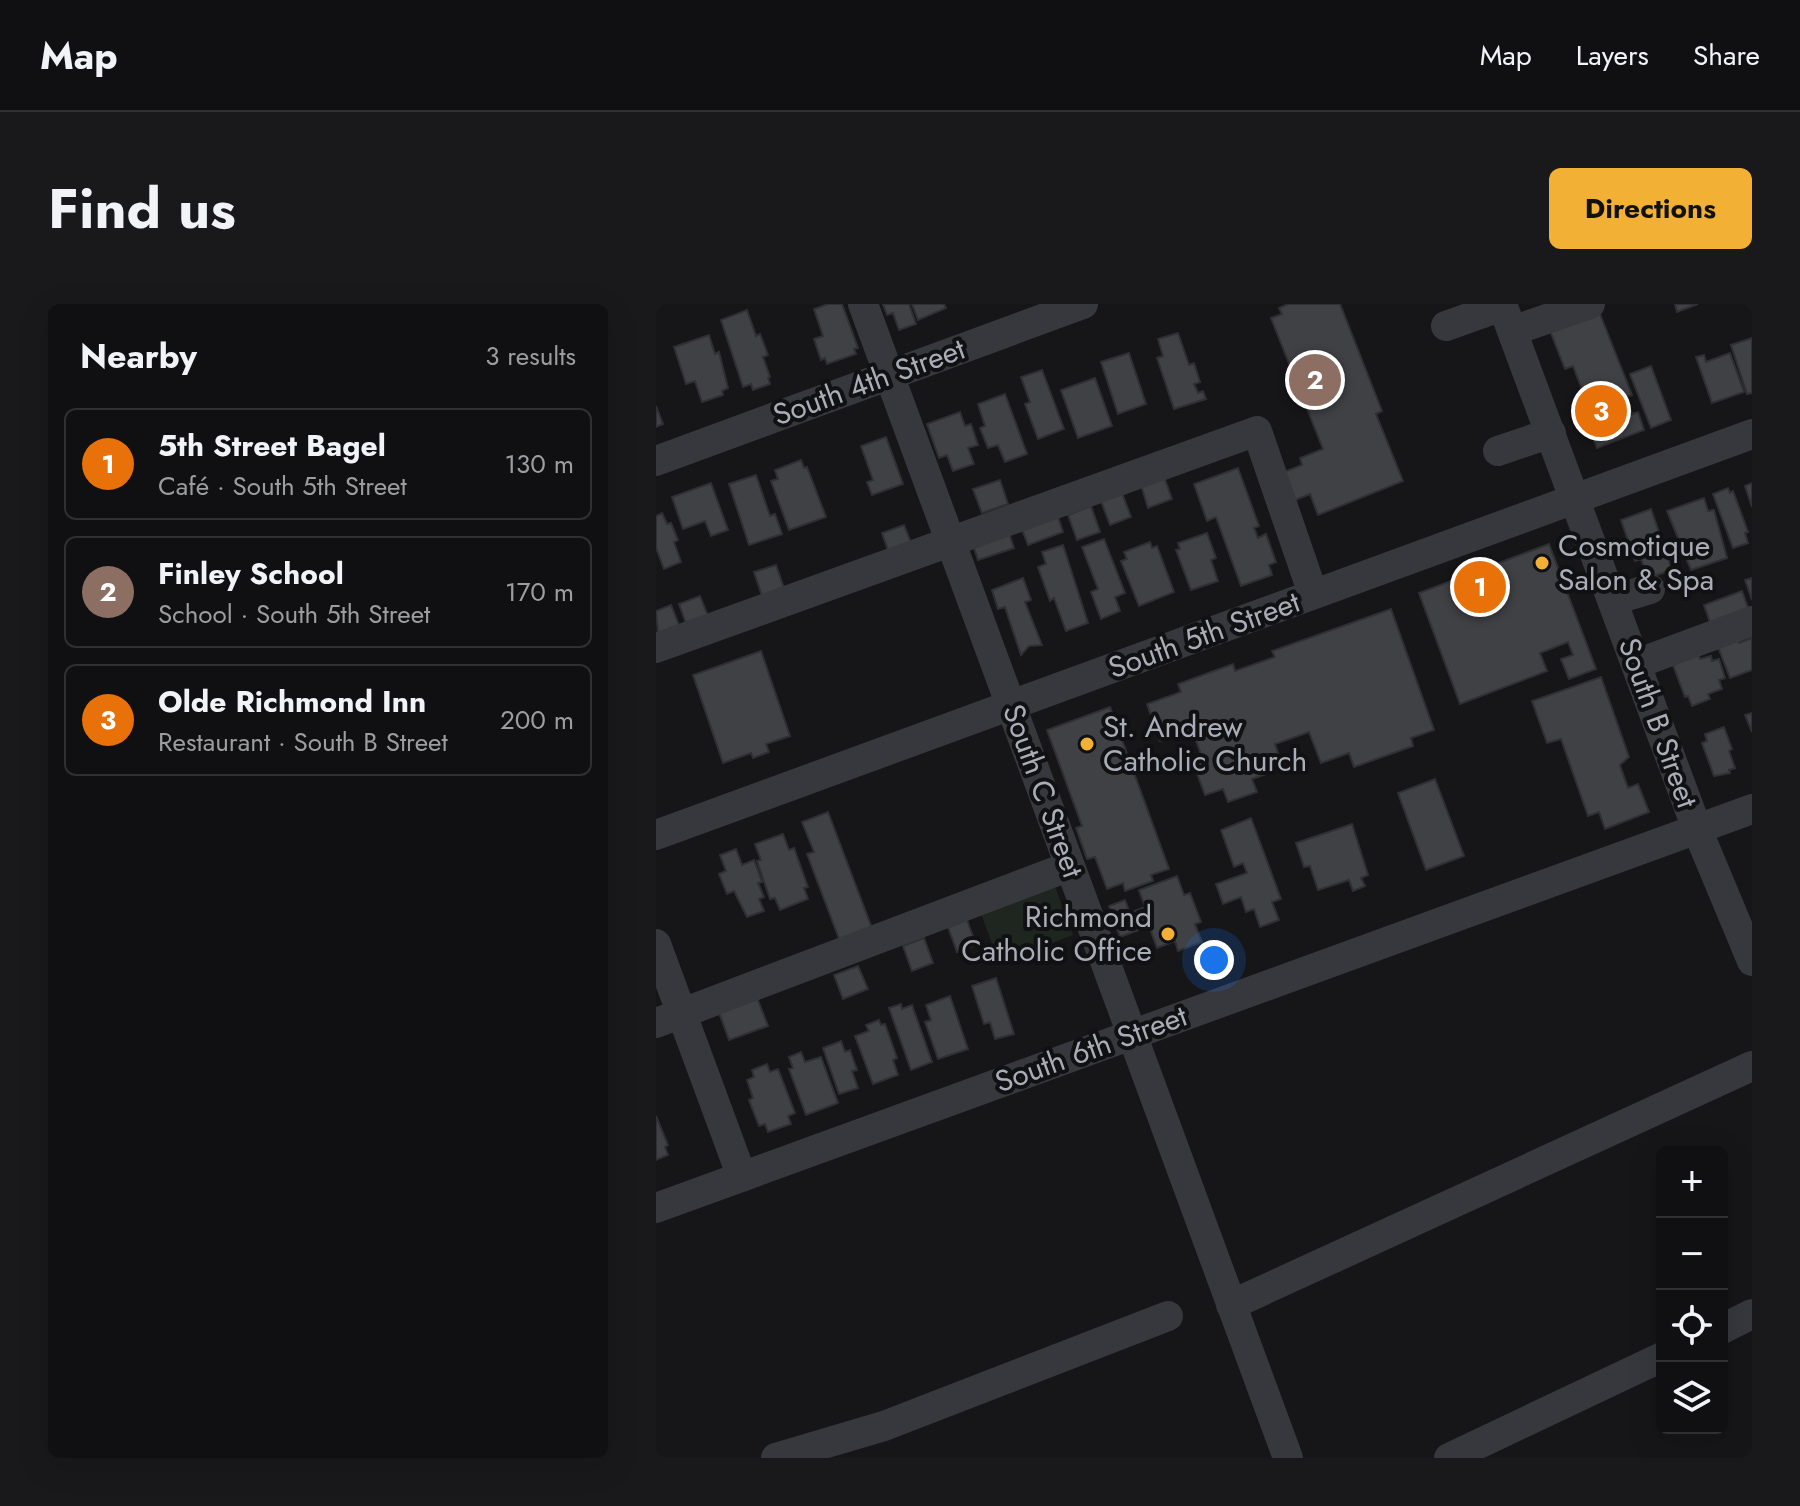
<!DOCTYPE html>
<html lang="en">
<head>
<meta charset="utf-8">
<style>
	:root { --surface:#101012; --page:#19191b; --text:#f1f3f6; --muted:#9c9d9f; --line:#303032; --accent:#f2b134 }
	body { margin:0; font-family:Jost,sans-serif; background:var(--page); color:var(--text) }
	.controls { position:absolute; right:24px; bottom:24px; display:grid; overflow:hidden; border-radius:12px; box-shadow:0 8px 32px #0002 }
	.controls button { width:72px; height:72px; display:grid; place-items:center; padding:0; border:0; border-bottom:2px solid var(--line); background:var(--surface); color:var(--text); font:40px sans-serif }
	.you { position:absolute; left:558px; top:656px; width:28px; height:28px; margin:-20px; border:6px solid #fff; border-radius:50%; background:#1a73e8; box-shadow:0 0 0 12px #1a73e833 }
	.badge { display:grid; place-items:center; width:52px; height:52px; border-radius:50%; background:var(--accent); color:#fff; font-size:26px; font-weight:700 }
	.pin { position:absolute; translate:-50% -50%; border:4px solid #fff; box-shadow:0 2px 8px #0006 }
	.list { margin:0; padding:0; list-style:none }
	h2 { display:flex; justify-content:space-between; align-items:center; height:104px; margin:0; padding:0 32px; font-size:34px }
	h2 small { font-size:26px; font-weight:400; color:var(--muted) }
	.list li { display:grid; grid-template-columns:52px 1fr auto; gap:24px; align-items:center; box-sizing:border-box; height:112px; margin:0 16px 16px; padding:0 16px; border:2px solid var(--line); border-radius:12px }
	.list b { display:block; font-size:30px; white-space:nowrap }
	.list p { margin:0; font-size:26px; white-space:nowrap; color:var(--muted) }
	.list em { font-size:26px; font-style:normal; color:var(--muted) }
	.icon { flex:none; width:44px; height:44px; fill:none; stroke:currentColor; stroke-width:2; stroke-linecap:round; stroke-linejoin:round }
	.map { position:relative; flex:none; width:1096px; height:1154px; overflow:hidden; border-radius:12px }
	header { display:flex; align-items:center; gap:48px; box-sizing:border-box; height:112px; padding:0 40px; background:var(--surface); border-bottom:2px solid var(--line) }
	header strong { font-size:38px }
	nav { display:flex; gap:44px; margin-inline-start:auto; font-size:28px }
	.intro { display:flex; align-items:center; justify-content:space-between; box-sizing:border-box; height:192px; padding:0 48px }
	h1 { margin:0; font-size:56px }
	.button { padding:20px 36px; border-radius:12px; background:var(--accent); color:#111; font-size:28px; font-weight:700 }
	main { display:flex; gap:48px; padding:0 48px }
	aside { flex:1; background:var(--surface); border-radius:12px; box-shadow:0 8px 32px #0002 }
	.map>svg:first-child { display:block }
	.green { fill:#1e261f }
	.building { fill:#404145; stroke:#303034; stroke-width:2 }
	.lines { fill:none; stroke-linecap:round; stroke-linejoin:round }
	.minor { stroke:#37383d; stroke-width:30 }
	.poi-dot { fill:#f2b134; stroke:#111113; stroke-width:3 }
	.labels { text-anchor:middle; stroke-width:8; stroke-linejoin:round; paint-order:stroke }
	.street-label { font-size:30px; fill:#a8adb8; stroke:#111113 }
	.poi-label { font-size:30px; fill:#a8adb8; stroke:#111113; text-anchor:start }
</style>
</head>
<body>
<header>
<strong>Map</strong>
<nav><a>Map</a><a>Layers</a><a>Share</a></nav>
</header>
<div class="intro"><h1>Find us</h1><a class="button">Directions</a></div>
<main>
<aside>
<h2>Nearby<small>3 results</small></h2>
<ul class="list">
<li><span class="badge" style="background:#e8710a">1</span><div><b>5th Street Bagel</b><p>Café · South 5th Street</p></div><em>130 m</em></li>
<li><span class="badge" style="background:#8d6e63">2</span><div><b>Finley School</b><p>School · South 5th Street</p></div><em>170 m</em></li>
<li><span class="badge" style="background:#e8710a">3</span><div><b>Olde Richmond Inn</b><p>Restaurant · South B Street</p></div><em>200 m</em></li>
</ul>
</aside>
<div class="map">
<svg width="1096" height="1154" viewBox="0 0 1096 1154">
	<rect width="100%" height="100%" fill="#161618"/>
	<path class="green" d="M 397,577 L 417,631 L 343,659 L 323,604 Z"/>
	<path class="building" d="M 172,0 L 186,0 L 202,44 L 198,45 L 200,50 L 171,60 L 169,54 L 165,56 L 158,35 L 167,32 L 158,5 Z
		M 227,0 L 253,0 L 260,20 L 243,26 L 237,9 L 231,11 Z
		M 256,0 L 288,0 L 290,4 L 262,16 Z
		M 632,0 L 684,0 L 726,107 L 720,110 L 747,177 L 662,211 L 654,190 L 634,198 L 623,170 L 646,161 L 644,154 L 667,145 L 615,14 L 626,10 L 623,4 Z
		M 1019,0 L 1042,0 L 1021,8 Z
		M 942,5 L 976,91 L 970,93 L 976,110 L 982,108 L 988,126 L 941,144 L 926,106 L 933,104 L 917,62 L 909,65 L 893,24 Z
		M 91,6 L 100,32 L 104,30 L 112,51 L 107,53 L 114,73 L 112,74 L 114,80 L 97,86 L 95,80 L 87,83 L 65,16 Z
		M 522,29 L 533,61 L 538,59 L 544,78 L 538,80 L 542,89 L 547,87 L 550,95 L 518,105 L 501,54 L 507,52 L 502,35 Z
		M 53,31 L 59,50 L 63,48 L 72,84 L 66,87 L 67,91 L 46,98 L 39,77 L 30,80 L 18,43 Z
		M 1096,34 L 1096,89 L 1091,90 L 1075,41 Z
		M 473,49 L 490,100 L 462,110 L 445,58 Z
		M 1074,49 L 1088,88 L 1056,99 L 1040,53 L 1048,51 L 1050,58 Z
		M 995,62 L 1015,116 L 995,124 L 974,70 Z
		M 386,66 L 408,125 L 382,135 L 369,100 L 374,98 L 365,73 Z
		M 439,74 L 456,122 L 422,134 L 405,86 Z
		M 349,90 L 371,150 L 349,158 L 342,141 L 332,144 L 324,124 L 329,122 L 322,100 Z
		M 0,102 L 7,120 L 0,123 Z
		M 304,108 L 309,122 L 315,120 L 322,141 L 312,144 L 318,160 L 297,167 L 291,151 L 283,154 L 271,120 Z
		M 230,133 L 247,180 L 216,191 L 211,178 L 217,176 L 205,142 Z
		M 145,156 L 148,164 L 151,163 L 170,213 L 133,226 L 115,177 L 122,175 L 119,166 Z
		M 582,164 L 603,222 L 598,224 L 602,234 L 610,230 L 620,258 L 613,261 L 616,271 L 585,282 L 560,213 L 551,217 L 538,180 Z
		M 100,171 L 114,212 L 119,210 L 126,230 L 93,241 L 73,180 Z
		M 508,173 L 516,195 L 492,204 L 485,181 Z
		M 344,176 L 352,200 L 326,209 L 317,185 Z
		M 55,179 L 72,226 L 55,232 L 49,217 L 27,225 L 16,193 Z
		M 1096,179 L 1096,203 L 1089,182 Z
		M 1072,184 L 1074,189 L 1077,187 L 1092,228 L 1089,229 L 1092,239 L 1077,244 L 1057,190 Z
		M 466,189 L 475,213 L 454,221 L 445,197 Z
		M 1048,194 L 1052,207 L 1058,206 L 1071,254 L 1035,266 L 1011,207 Z
		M 435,202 L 444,228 L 421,236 L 412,211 Z
		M 995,205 L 1016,266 L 992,274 L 985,255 L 979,257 L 965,216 Z
		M 400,207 L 407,228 L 372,241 L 364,220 Z
		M 6,209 L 11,220 L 15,219 L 22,236 L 18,238 L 25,258 L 8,265 L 0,244 L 0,212 Z
		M 248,221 L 257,244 L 234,252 L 226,229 Z
		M 351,223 L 358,244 L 322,256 L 315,235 Z
		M 551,229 L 560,254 L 555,256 L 562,277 L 535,286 L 520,246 L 524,245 L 522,239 Z
		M 448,235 L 469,289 L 459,293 L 464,307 L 445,315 L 435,288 L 442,285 L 426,243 Z
		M 494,238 L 496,244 L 501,242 L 518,288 L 483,302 L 465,257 L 471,255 L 468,248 Z
		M 893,240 L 940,365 L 913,375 L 905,355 L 917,351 L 912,338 L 884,349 L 891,367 L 804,400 L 763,289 Z
		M 407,241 L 432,319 L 410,327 L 398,294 L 394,297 L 382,263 L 390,260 L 386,248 Z
		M 120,261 L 128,284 L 106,292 L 98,268 Z
		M 367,274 L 375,296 L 369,298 L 386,341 L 373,342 L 365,351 L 349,303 L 342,305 L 336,286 Z
		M 1096,274 L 1096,296 L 1089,276 Z
		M 1086,287 L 1093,307 L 1055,321 L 1048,301 Z
		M 44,292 L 54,317 L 32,325 L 23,300 Z
		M 15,301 L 23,321 L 2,329 L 0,307 Z
		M 735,305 L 778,426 L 755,434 L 757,442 L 698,463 L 693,449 L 665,459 L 653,428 L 619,440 L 627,464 L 596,475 L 601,488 L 572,498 L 567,485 L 549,491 L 536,456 L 546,453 L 536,426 L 504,437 L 491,400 L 525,388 L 522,380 L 577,360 L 579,367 L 619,353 L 616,347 Z
		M 1079,327 L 1083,339 L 1096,334 L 1096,366 L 1074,374 L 1059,335 Z
		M 1040,344 L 1044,355 L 1055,352 L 1056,357 L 1063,355 L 1069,374 L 1063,376 L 1066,385 L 1052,390 L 1054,395 L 1036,402 L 1032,392 L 1029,393 L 1014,353 Z
		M 105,347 L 134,432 L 110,440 L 113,448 L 97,454 L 95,449 L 67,459 L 37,371 Z
		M 945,373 L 973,453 L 964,461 L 972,484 L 982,480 L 993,508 L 949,525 L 943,508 L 932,512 L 905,435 L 891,439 L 876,397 Z
		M 454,403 L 513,565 L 495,571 L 497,577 L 469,587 L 467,579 L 451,585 L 439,553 L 431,555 L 420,524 L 426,522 L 391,426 Z
		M 1096,409 L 1096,428 L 1089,411 Z
		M 1068,423 L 1076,445 L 1073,447 L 1079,464 L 1073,466 L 1074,469 L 1058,472 L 1046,439 L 1051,437 L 1049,430 Z
		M 779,475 L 808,552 L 770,566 L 742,489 Z
		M 172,508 L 217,627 L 185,640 L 151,550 L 158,548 L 146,518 Z
		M 595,514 L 625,595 L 616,598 L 623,616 L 604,623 L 598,605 L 590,608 L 585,593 L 567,600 L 560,580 L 591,569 L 587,559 L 578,563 L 565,526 Z
		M 696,520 L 712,571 L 705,574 L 709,582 L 697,587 L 693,576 L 662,586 L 654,562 L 648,563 L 640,539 Z
		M 127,530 L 133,546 L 138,544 L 152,583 L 148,584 L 152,595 L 124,606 L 119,594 L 114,595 L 101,557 L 105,556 L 99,540 Z
		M 80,545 L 86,561 L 98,556 L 106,578 L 102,579 L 108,593 L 103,595 L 108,607 L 91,613 L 78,587 L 71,590 L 63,570 L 70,567 L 64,551 Z
		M 521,572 L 528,591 L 534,589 L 545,618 L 539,620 L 546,638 L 522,647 L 519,637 L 501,644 L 493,622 L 464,633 L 453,602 L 469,596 L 474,609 L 489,603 L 483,586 Z
		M 311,616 L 320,641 L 301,648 L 292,623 Z
		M 268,634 L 277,659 L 256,667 L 247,642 Z
		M 202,662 L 212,685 L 187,695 L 178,671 Z
		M 340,674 L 358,730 L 339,735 L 334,718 L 328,720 L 316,682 Z
		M 98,686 L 112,722 L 73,736 L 61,703 Z
		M 294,692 L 312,745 L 282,755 L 269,718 L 275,716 L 270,701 Z
		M 245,700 L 246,705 L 256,701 L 276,758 L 255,766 L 233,704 Z
		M 223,716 L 225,721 L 229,720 L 241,754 L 237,756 L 242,771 L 217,780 L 199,732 L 213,727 L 210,721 Z
		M 185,737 L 189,748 L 194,746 L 201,766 L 196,767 L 202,784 L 183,790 L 167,744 Z
		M 145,748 L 149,758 L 165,753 L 182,799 L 150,811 L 133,765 L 137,764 L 133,753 Z
		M 111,760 L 114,768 L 122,765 L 139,809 L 132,812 L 135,820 L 112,828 L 109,820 L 103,822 L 93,796 L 97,794 L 91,776 L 98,773 L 96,766 Z
		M 0,812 L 12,841 L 9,843 L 12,851 L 0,856 Z"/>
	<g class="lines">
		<path class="minor" d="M 207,0 L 632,1154
			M 846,0 L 1041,525 L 1096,657
			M 790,22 L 846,2
			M 856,27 L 934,0
			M 842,147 L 895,129
			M 0,157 L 427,0
			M 957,296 L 994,285
			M 0,344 L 601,127 L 657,290
			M 980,360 L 1096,317
			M 0,531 L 1096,130
			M 0,640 L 86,873
			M 0,719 L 414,562
			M 0,904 L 1096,505
			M 575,1001 L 1096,762
			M 1066,1025 L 1096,1010
			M 120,1154 L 228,1122 L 512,1012
			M 793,1154 L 1006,1053"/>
	</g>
	<g class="poi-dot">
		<circle cx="886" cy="259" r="8"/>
		<circle cx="431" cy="440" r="8"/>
		<circle cx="512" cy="630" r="8"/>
	</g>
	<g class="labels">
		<g class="street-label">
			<text transform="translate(213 78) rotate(-20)" y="10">South 4th Street</text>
			<text transform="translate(548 331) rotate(-20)" y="10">South 5th Street</text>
			<text transform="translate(1002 419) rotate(70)" y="10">South B Street</text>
			<text transform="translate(387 487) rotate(70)" y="10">South C Street</text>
			<text transform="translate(435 745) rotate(-20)" y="10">South 6th Street</text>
		</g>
		<g class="poi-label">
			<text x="902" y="252">Cosmotique<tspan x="902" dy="34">Salon &amp; Spa</tspan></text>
			<text x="447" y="433">St. Andrew<tspan x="447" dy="34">Catholic Church</tspan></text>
			<text x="496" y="623" text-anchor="end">Richmond<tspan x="496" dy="34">Catholic Office</tspan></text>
		</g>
	</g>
</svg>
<div class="controls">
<button>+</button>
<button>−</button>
<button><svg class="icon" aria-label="locate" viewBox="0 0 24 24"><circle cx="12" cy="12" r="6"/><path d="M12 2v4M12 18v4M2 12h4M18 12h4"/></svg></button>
<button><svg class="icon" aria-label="layers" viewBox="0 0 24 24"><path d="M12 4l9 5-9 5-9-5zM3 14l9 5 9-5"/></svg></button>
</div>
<div class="you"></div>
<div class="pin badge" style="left:824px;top:283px;background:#e8710a">1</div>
<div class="pin badge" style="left:659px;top:76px;background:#8d6e63">2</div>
<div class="pin badge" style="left:945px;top:107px;background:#e8710a">3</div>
</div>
</main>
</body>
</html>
